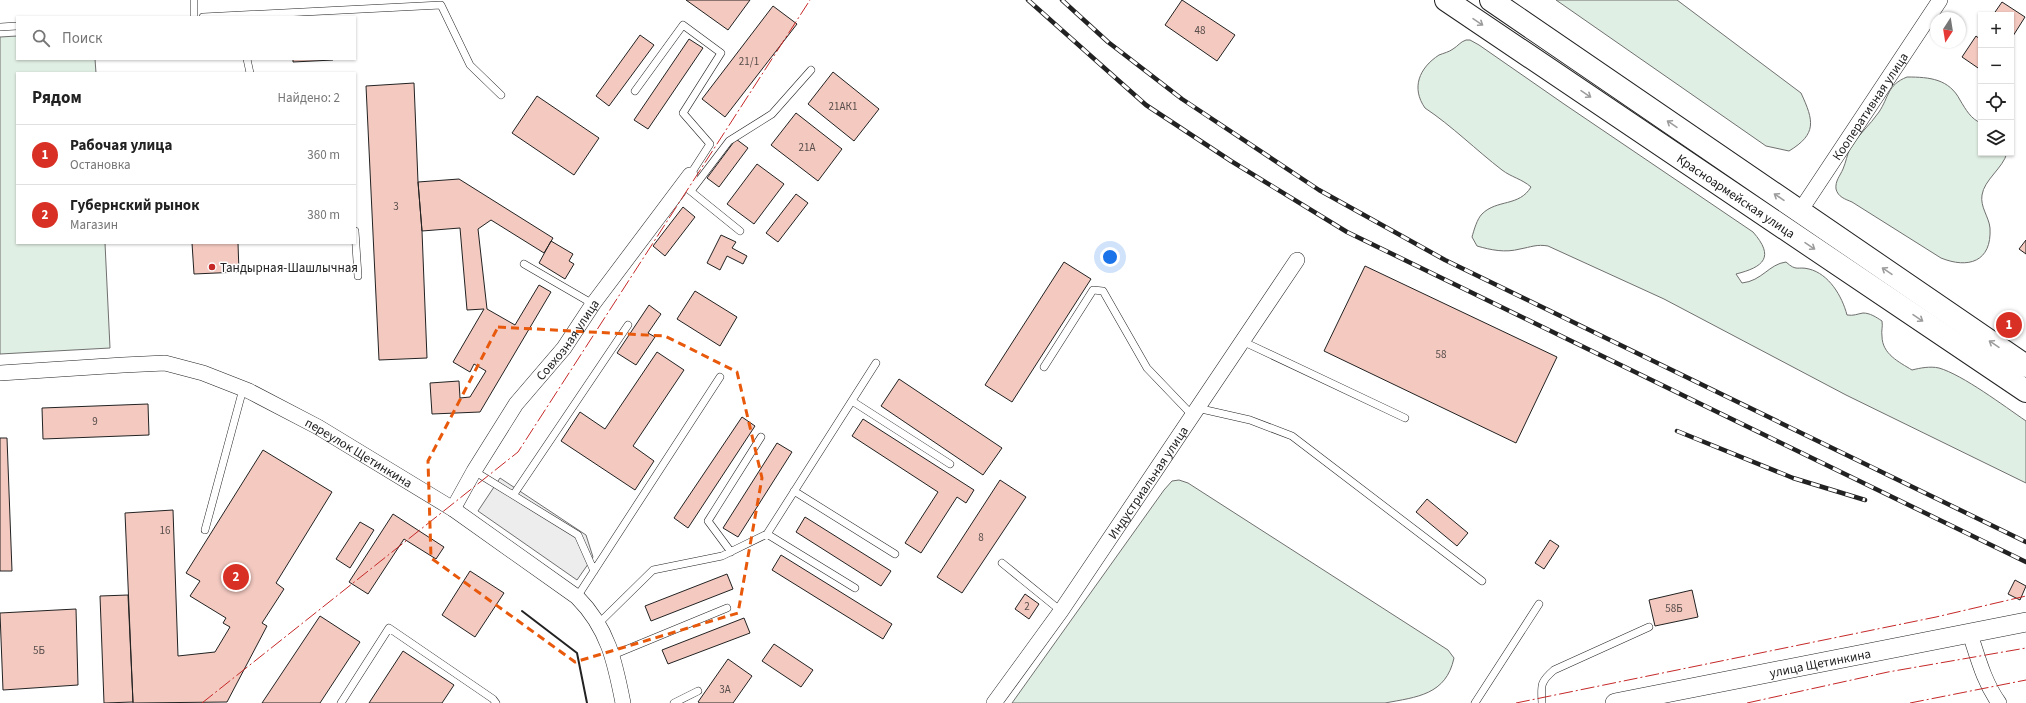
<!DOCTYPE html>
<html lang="ru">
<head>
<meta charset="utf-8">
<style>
	:root { --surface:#fff; --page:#f6f6f6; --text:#222; --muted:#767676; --line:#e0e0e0; --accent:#d93025 }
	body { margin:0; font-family:"Source Sans 3",sans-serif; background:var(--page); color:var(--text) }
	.controls { position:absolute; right:12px; top:12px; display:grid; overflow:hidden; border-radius:0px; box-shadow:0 1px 3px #0004 }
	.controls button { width:36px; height:36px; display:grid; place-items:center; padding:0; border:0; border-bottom:1px solid var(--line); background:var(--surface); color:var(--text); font:20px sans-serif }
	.compass { position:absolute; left:1930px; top:12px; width:36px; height:36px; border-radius:50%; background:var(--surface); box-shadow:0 1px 3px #0004; rotate:192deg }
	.you { position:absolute; left:1110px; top:257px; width:14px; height:14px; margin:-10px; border:3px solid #fff; border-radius:50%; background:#1a73e8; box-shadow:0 0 0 6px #1a73e833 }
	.badge { display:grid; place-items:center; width:26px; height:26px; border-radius:50%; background:var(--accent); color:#fff; font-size:13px; font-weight:700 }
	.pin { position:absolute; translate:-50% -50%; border:2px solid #fff; box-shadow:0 1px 4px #0006 }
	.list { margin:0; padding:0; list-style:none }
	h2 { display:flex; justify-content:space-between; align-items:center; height:52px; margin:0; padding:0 16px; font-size:17px }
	h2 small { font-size:13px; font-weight:400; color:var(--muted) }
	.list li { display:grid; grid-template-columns:26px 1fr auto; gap:12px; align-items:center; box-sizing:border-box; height:60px; padding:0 16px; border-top:1px solid var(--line) }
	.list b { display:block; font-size:15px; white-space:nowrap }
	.list p { margin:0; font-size:13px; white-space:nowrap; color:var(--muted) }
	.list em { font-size:13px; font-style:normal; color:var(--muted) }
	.icon { flex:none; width:22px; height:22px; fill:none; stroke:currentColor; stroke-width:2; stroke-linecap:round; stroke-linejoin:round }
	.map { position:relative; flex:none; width:2026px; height:703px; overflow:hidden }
	.search { position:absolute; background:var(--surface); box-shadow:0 1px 3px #0004; left:16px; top:16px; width:340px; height:44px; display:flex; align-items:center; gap:10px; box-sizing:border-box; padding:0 14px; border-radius:0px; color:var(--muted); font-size:15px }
	.panel { position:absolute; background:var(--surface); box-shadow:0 1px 3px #0004; left:16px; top:72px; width:340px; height:172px; border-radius:0px }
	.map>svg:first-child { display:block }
	.green { fill:#e0efe3; stroke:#6f6f6f }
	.parking { fill:#ededed; stroke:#6f6f6f }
	.building { fill:#f3c9c0; stroke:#222 }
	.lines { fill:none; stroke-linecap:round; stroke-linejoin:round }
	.service-casing { stroke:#222; stroke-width:8 }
	.minor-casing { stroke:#222; stroke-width:16 }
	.tertiary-casing { stroke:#222; stroke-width:20 }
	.primary-casing { stroke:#222; stroke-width:24 }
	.service { stroke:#fff; stroke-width:7 }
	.minor { stroke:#fff; stroke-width:15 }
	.tertiary { stroke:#fff; stroke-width:19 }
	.primary { stroke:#fff; stroke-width:22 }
	.rail-casing { stroke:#222; stroke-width:4.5 }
	.rail { stroke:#fff; stroke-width:3; stroke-dasharray:9; stroke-linecap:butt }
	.wall { stroke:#222; stroke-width:2 }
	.power { stroke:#c62828; stroke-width:1; stroke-dasharray:14 3 2 3; stroke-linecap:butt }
	.oneway { stroke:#9c9c9c }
	.marked { fill:none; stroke:#e8590c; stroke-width:3; stroke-dasharray:8 5; stroke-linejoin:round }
	.poi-dot { fill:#c62828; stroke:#fff; stroke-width:1.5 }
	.labels { text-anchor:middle; stroke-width:3; stroke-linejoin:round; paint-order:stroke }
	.number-label { font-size:11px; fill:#564c4a }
	.street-label { font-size:13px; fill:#222; stroke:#fff }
	.poi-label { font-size:13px; fill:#222; stroke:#fff; text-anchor:start }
</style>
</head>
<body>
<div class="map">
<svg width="2026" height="703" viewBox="0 0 2026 703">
	<rect width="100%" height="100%" fill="#fff"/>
	<path class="green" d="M 1556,0 L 1677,0 L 1801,93 C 1814,121 1817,134 1789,151 L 1766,146 Z
		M 17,36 L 17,59 L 95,59 L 96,73 L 17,73 L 17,243 L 105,243 L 110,348 L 0,354 L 0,37 Z
		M 1466,40 L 1470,40 L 1479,45 L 1564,104 L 1753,232 C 1775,257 1764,267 1736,274 L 1742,283 C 1762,281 1769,264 1786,262 C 1797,272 1797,266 1809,269 C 1829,274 1842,296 1847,315 C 1854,316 1857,314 1863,313 C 1870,313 1876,317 1882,321 C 1883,327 1881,331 1882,336 C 1882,354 1899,362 1912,370 C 1920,368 1930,366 1939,368 C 1963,375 2004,406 2026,421 L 2026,483 L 1846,395 L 1664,299 L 1548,246 C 1537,244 1531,247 1520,249 C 1505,253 1491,250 1477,246 L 1472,237 C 1474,230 1477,219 1482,214 C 1497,199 1519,207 1531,187 C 1522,179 1511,177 1502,170 C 1476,150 1452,126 1425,108 C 1411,88 1419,68 1439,55 C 1444,53 1449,52 1453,49 C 1458,46 1460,42 1466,40 Z
		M 1907,77 C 1930,77 1949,79 1960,100 C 1966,110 1971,119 1981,123 L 1981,153 L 2007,153 C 2003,168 1984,180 1982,195 C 1980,207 1989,217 1990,228 C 1992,262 1968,269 1941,258 L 1852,202 C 1845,199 1838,197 1836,189 C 1835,181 1840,176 1843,169 C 1846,162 1847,155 1850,148 C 1858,135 1870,125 1879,112 C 1889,97 1887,85 1907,77 Z
		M 1179,480 L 1188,483 L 1448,650 L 1454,658 C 1446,695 1417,697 1385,703 L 1012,703 L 1164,490 L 1172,481 Z"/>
	<path class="parking" d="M 500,478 L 586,535 L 593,557 L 577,580 L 478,511 Z"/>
	<path class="building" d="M 686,0 L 750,0 L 728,30 Z
		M 1182,0 L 1235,35 L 1217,61 L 1165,25 Z
		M 2002,2 L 2025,17 L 2013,36 L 2011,35 L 2011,15 L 1993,15 Z
		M 773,6 L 797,24 L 725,117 L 702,99 Z
		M 640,35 L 654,45 L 609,106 L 596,96 Z
		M 1976,36 L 1981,40 L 1981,70 L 1962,57 Z
		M 689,39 L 703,48 L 648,129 L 634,120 Z
		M 293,59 L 333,59 L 333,60 L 293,62 Z
		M 833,72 L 879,109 L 854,141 L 808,104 Z
		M 414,83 L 418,182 L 422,231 L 427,358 L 379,360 L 366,86 Z
		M 537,96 L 599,138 L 574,175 L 512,133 Z
		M 796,113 L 842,149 L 818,181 L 771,145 Z
		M 736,139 L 748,148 L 719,187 L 707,178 Z
		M 757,164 L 784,184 L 754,224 L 727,204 Z
		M 459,179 L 553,238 L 544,253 L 491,220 L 478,229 L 487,309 L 515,325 L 539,285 L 551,292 L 480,412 L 432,414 L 430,383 L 459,381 L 460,398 L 470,397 L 486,371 L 474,364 L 470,372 L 453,362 L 484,309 L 467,310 L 460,228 L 422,231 L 418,182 Z
		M 796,194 L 808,203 L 778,242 L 766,233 Z
		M 683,207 L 695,217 L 665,256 L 653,246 Z
		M 721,235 L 736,242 L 732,248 L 747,256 L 743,264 L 727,256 L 720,270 L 707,263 Z
		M 2026,240 L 2026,254 L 2019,249 Z
		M 551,241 L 573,254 L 569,261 L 574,264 L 565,279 L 539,263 Z
		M 192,243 L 238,243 L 239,272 L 194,274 Z
		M 1064,262 L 1091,279 L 1012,402 L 985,385 Z
		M 1365,266 L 1557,357 L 1516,443 L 1324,351 Z
		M 695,291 L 737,317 L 720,346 L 677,319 Z
		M 649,305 L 661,314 L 648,333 L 655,337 L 636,365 L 617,353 Z
		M 657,352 L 684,370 L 633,446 L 654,461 L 635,490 L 561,441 L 580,412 L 605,429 Z
		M 899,379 L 1002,448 L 983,475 L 881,406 Z
		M 148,404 L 149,435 L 43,439 L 42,408 Z
		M 742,417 L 755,426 L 688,528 L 674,518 Z
		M 863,419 L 974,490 L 966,503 L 957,497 L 921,553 L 905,543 L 938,492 L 852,436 Z
		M 0,438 L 7,438 L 12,571 L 0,571 Z
		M 777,443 L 792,452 L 738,537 L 723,528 Z
		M 263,450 L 332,492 L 276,583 L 284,589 L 262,623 L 267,626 L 227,702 L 133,703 L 125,513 L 173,510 L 178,656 L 215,652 L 230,627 L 223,623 L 226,618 L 190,596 L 200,581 L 186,573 Z
		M 1000,480 L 1026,497 L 962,593 L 937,577 Z
		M 1427,499 L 1468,533 L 1457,546 L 1416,512 Z
		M 393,514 L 444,547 L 436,559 L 404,539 L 368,594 L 349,582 Z
		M 805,517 L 891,571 L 881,586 L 796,532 Z
		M 360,522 L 374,530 L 350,568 L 336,559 Z
		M 1550,540 L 1559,546 L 1544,569 L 1535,563 Z
		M 781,555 L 892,624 L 883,639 L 772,570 Z
		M 470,571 L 504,593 L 475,637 L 442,615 Z
		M 727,574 L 733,589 L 651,621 L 645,606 Z
		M 2015,580 L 2026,586 L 2020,600 L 2008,594 Z
		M 1692,590 L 1698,617 L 1655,626 L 1649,600 Z
		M 1025,594 L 1039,604 L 1029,619 L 1015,609 Z
		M 128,595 L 133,702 L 104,703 L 100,596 Z
		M 76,609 L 78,685 L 3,690 L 0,613 Z
		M 320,616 L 360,642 L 320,703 L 262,703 Z
		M 744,618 L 750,633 L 668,664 L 662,650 Z
		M 774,644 L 813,670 L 801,687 L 762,661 Z
		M 403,651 L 454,685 L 442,703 L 369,703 Z
		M 728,659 L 752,676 L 733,703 L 700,703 L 698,702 Z"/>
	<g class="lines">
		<g class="service-casing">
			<path id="service" d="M 194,0 L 194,17
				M 203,17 L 441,5 L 470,65 L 501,95
				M 0,27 L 17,26
				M 247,59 L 250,73
				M 635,91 L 683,25 L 721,53 L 683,113 L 710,144 L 690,175
				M 688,189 L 740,231
				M 691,191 L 729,141 L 772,114 L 811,70
				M 355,231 L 358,276
				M 524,264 L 593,304
				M 1242,341 L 1405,418
				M 1044,367 L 1093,290 L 1103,291 L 1147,368 L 1192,415
				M 852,401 L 950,464
				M 1197,408 L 1250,420 L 1292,436 L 1482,581
				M 474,471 L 578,535 L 594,571
				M 794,491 L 895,554
				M 514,494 L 628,325
				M 205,530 L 243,389
				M 767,534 L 855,588
				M 731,552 L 708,521 L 761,437
				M 1002,563 L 1061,611
				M 577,597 L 720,377
				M 599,623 L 653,570 L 722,556 L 767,534 L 876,363
				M 613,655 L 727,608
				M 341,703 L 389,628 L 493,699 L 496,703
				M 674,703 L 698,691
				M 1475,703 L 1539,604
				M 1542,703 C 1541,685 1540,682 1554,670 L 1649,627"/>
		</g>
		<g class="minor-casing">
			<g id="minor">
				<path id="s1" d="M 1800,211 L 1940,0"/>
				<path id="s2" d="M 0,373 L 123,365 L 165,363 L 203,373 L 249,391 L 318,427 L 453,509 L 577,597 C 608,628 615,662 623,703"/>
				<path id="s3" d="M 453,509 L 474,471 L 516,404 L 564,348 L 593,304 L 690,175"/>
				<path d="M 1970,634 C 1978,658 1984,682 1999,703"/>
				<path id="s4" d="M 994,703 L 1061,611 L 1297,260"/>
			</g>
		</g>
		<g class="tertiary-casing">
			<g id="tertiary">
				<path id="s5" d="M 1615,703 L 2026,622"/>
			</g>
		</g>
		<g class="primary-casing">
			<g id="primary">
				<path id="s6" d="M 1446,0 L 2026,391"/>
				<path d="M 1491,0 L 2026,366"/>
			</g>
		</g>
		<use href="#service" class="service"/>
		<use href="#minor" class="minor"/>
		<use href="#tertiary" class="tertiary"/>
		<use href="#primary" class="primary"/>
		<g class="rail-casing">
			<path id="rail" d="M 1028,0 L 1146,105 L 1231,161 L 1347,232 L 2026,562
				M 1062,0 L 1108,42 L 1182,99 L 1319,190 L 1445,260 L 2026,542
				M 1677,431 L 1793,478 L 1865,500"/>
		</g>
		<use href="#rail" class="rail"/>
		<path class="wall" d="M 522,611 L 577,653 L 587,703"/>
		<path class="power" d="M 202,703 L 518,452 L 810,0
			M 1516,703 L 1936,617 L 2026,596
			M 1747,703 L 1888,672 L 2026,648
			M 1910,703 L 2026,680"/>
	</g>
	<defs><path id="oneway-shaft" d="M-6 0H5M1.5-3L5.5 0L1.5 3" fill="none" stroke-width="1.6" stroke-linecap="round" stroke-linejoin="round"/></defs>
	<g class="oneway">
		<use href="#oneway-shaft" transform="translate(1478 22) rotate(34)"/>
		<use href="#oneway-shaft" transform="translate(1586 94) rotate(34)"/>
		<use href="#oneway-shaft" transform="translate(1672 124) rotate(-146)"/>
		<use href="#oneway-shaft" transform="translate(1779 197) rotate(-146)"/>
		<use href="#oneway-shaft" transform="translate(1810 246) rotate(34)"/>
		<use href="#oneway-shaft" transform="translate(1887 271) rotate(-146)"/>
		<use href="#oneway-shaft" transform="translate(1918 318) rotate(34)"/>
		<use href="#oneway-shaft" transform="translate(1994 344) rotate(-146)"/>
	</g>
	<path class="marked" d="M 498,327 L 665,336 L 737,372 L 762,478 L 738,613 L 575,662 L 431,558 L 428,461 Z"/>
	<circle class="poi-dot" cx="212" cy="267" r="4"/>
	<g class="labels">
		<g class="number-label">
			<text x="1200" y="34">48</text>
			<text x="749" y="65">21/1</text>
			<text x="843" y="110">21АК1</text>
			<text x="807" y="151">21А</text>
			<text x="396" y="210">3</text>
			<text x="1441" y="358">58</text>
			<text x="95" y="425">9</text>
			<text x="165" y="534">16</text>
			<text x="981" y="541">8</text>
			<text x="1027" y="610">2</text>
			<text x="1674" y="612">58Б</text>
			<text x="39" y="654">5Б</text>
			<text x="725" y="693">3А</text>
		</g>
		<g class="street-label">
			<text dy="5" stroke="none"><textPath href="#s1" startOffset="126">Кооперативная улица</textPath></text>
			<text dy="5" stroke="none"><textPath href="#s6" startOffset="350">Красноармейская улица</textPath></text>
			<text dy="5" stroke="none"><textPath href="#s3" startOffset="205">Совхозная улица</textPath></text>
			<text dy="5" stroke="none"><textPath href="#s2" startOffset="380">переулок Щетинкина</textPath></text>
			<text dy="5" stroke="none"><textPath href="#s4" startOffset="269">Индустриальная улица</textPath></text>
			<text dy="5" stroke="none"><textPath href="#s5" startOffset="209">улица Щетинкина</textPath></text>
		</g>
		<g class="poi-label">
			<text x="220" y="272">Тандырная-Шашлычная</text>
		</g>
	</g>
</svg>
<div class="controls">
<button>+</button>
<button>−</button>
<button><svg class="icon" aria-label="locate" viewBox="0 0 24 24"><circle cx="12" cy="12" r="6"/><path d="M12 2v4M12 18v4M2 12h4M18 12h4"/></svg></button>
<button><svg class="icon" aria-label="layers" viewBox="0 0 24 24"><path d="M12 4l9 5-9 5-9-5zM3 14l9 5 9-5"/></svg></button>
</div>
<svg class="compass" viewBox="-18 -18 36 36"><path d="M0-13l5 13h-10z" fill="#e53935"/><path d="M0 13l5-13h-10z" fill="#767676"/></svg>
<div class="you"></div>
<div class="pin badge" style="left:2009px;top:325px">1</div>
<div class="pin badge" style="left:236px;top:577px">2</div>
<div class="search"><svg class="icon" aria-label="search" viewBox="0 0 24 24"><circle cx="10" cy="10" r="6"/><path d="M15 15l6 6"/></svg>Поиск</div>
<section class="panel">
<h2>Рядом<small>Найдено: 2</small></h2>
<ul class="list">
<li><span class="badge">1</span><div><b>Рабочая улица</b><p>Остановка</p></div><em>360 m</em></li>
<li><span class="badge">2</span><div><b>Губернский рынок</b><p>Магазин</p></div><em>380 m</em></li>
</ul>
</section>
</div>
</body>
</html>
